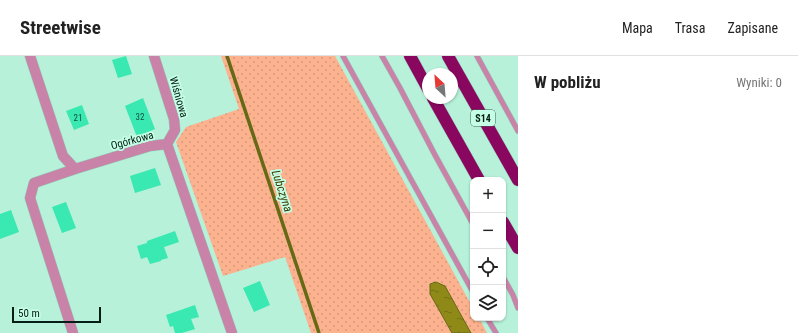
<!DOCTYPE html>
<html lang="pl">
<head>
<meta charset="utf-8">
<style>
	:root { --surface:#fff; --page:#f2f2f2; --text:#222; --muted:#767676; --line:#e0e0e0 }
	body { margin:0; font-family:"Roboto Condensed",sans-serif; background:var(--page); color:var(--text) }
	.controls { position:absolute; right:12px; bottom:12px; display:grid; overflow:hidden; border-radius:8px; box-shadow:0 1px 3px #0004 }
	.controls button { width:36px; height:36px; display:grid; place-items:center; padding:0; border:0; border-bottom:1px solid var(--line); background:var(--surface); color:var(--text); font:20px sans-serif }
	.compass { position:absolute; left:422px; top:12px; width:36px; height:36px; border-radius:50%; background:var(--surface); box-shadow:0 1px 3px #0004; rotate:334deg }
	.scale { position:absolute; left:12px; bottom:10px; width:89px; box-sizing:border-box; padding-left:4px; border:2px solid #061d15; border-top:0; font-size:11px; line-height:14px; white-space:nowrap; color:#061d15; -webkit-text-stroke:3px #c4ffe6; paint-order:stroke }
	.list { margin:0; padding:0; list-style:none }
	h2 { display:flex; justify-content:space-between; align-items:center; height:52px; margin:0; padding:0 16px; font-size:17px }
	h2 small { font-size:13px; font-weight:400; color:var(--muted) }
	.icon { flex:none; width:22px; height:22px; fill:none; stroke:currentColor; stroke-width:2; stroke-linecap:round; stroke-linejoin:round }
	.map { position:relative; flex:none; width:518px; height:277px; overflow:hidden }
	header { display:flex; align-items:center; gap:24px; box-sizing:border-box; height:56px; padding:0 20px; background:var(--surface); border-bottom:1px solid var(--line) }
	header strong { font-size:19px }
	nav { display:flex; gap:22px; margin-inline-start:auto; font-size:14px }
	main { display:flex }
	aside { flex:1; background:var(--surface) }
	.map>svg:first-child { display:block }
	.grass { fill:url(#grass-dots) }
	.water { fill:url(#water-ripples); stroke:#666916 }
	.lines { fill:none; stroke-linecap:round; stroke-linejoin:round }
	.stream { stroke:#666916; stroke-width:3.5 }
	.building { fill:#3ae8b2 }
	.lane-casing { stroke:#97cbb6; stroke-width:6 }
	.street-casing { stroke:#97cbb6; stroke-width:11 }
	.highway-casing { stroke:#97cbb6; stroke-width:13 }
	.lane { stroke:#c983a8; stroke-width:5 }
	.street { stroke:#c983a8; stroke-width:10 }
	.highway { stroke:#8a0760; stroke-width:12 }
	.labels { text-anchor:middle; stroke-width:3.5; stroke-linejoin:round; paint-order:stroke }
	.number-label { font-size:9px; fill:#13503c }
	.shield { fill:#c4ffe6; stroke:#3f6154; stroke-width:1 }
	.shield-label { font-size:10px; font-weight:bold; fill:#061d15 }
	.street-label { font-size:11px; fill:#061d15; stroke:#c4ffe6 }
	.water-label { font-size:12px; font-style:italic; fill:#3f3c00; stroke:#c4ffe6 }
</style>
</head>
<body>
<header>
<strong>Streetwise</strong>
<nav><a>Mapa</a><a>Trasa</a><a>Zapisane</a></nav>
</header>
<main>
<div class="map">
<svg width="518" height="277" viewBox="0 0 518 277">
	<defs>
		<pattern id="grass-dots" width="8" height="8" patternUnits="userSpaceOnUse"><rect width="8" height="8" fill="#fcb28e"/><path d="M2 2h.1M6 6h.1" fill="none" stroke="#d6997a" stroke-width="1.8" stroke-linecap="round"/></pattern>
		<pattern id="water-ripples" width="26" height="14" patternUnits="userSpaceOnUse"><rect width="26" height="14" fill="#8f8a17"/><path d="M2 4q2-2 4 0t4 0M15 11q2-2 4 0t4 0" fill="none" stroke="#737014"/></pattern>
	</defs>
	<rect width="100%" height="100%" fill="#b7f1d9"/>
	<path class="grass" d="M 221,0 L 335,0 L 473,252 L 473,262 L 479,262 L 487,277 L 311,277 L 285,201 L 223,220 L 176,86 L 186,71 L 239,53 Z"/>
	<path class="water" d="M 436,226 L 445,230 L 471,277 L 452,277 L 430,238 L 430,228 Z"/>
	<g class="lines">
		<path class="stream" d="M 227,0 L 319,277"/>
	</g>
	<path class="building" d="M 126,0 L 132,18 L 118,22 L 112,4 Z
		M 143,42 L 155,73 L 137,81 L 125,50 Z
		M 82,49 L 89,68 L 74,74 L 66,55 Z
		M 155,112 L 161,129 L 135,137 L 130,120 Z
		M 66,146 L 76,172 L 62,177 L 52,151 Z
		M 11,154 L 19,176 L 0,183 L 0,158 Z
		M 175,175 L 179,186 L 164,191 L 168,202 L 161,204 L 161,205 L 150,208 L 147,201 L 141,203 L 137,190 L 147,187 L 147,185 Z
		M 260,225 L 270,249 L 254,256 L 243,232 Z
		M 195,249 L 199,261 L 191,263 L 195,273 L 182,277 L 175,277 L 173,270 L 170,271 L 166,259 Z"/>
	<g class="lines">
		<g class="lane-casing">
			<path id="lane" d="M 343,0 L 473,236
				M 382,0 L 400,32 L 435,99 L 473,168
				M 477,0 L 518,75
				M 503,221 L 513,239 L 518,252
				M 487,262 L 496,277"/>
		</g>
		<g class="street-casing">
			<path id="street" d="M 30,0 L 63,100 L 75,113 L 150,90 L 167,88
				M 154,0 L 174,63 L 175,74 L 167,88
				M 167,88 L 232,277
				M 73,277 L 30,142 L 34,127 L 75,113"/>
		</g>
		<g class="highway-casing">
			<path id="highway" d="M 410,0 L 428,33
				M 448,0 L 518,124
				M 433,42 L 479,124
				M 503,166 L 518,192"/>
		</g>
		<use href="#lane" class="lane"/>
		<use href="#street" class="street"/>
		<use href="#highway" class="highway"/>
	</g>
	<g class="labels">
		<g class="number-label">
			<text x="140" y="64">32</text>
			<text x="78" y="65">21</text>
		</g>
		<rect class="shield" x="471" y="54" width="24" height="16" rx="3"/>
		<g class="shield-label">
			<text x="483" y="66">S14</text>
		</g>
		<g class="street-label">
			<text transform="translate(179 41) rotate(74)" y="4">Wiśniowa</text>
			<text transform="translate(132 84) rotate(-15)" y="4">Ogórkowa</text>
		</g>
		<g class="water-label">
			<text transform="translate(282 135) rotate(72)" y="4">Lubczyna</text>
		</g>
	</g>
</svg>
<div class="controls">
<button>+</button>
<button>−</button>
<button><svg class="icon" aria-label="locate" viewBox="0 0 24 24"><circle cx="12" cy="12" r="6"/><path d="M12 2v4M12 18v4M2 12h4M18 12h4"/></svg></button>
<button><svg class="icon" aria-label="layers" viewBox="0 0 24 24"><path d="M12 4l9 5-9 5-9-5zM3 14l9 5 9-5"/></svg></button>
</div>
<svg class="compass" viewBox="-18 -18 36 36"><path d="M0-13l5 13h-10z" fill="#e53935"/><path d="M0 13l5-13h-10z" fill="#767676"/></svg>
<div class="scale">50 m</div>
</div>
<aside>
<h2>W pobliżu<small>Wyniki: 0</small></h2>
<ul class="list">
</ul>
</aside>
</main>
</body>
</html>
